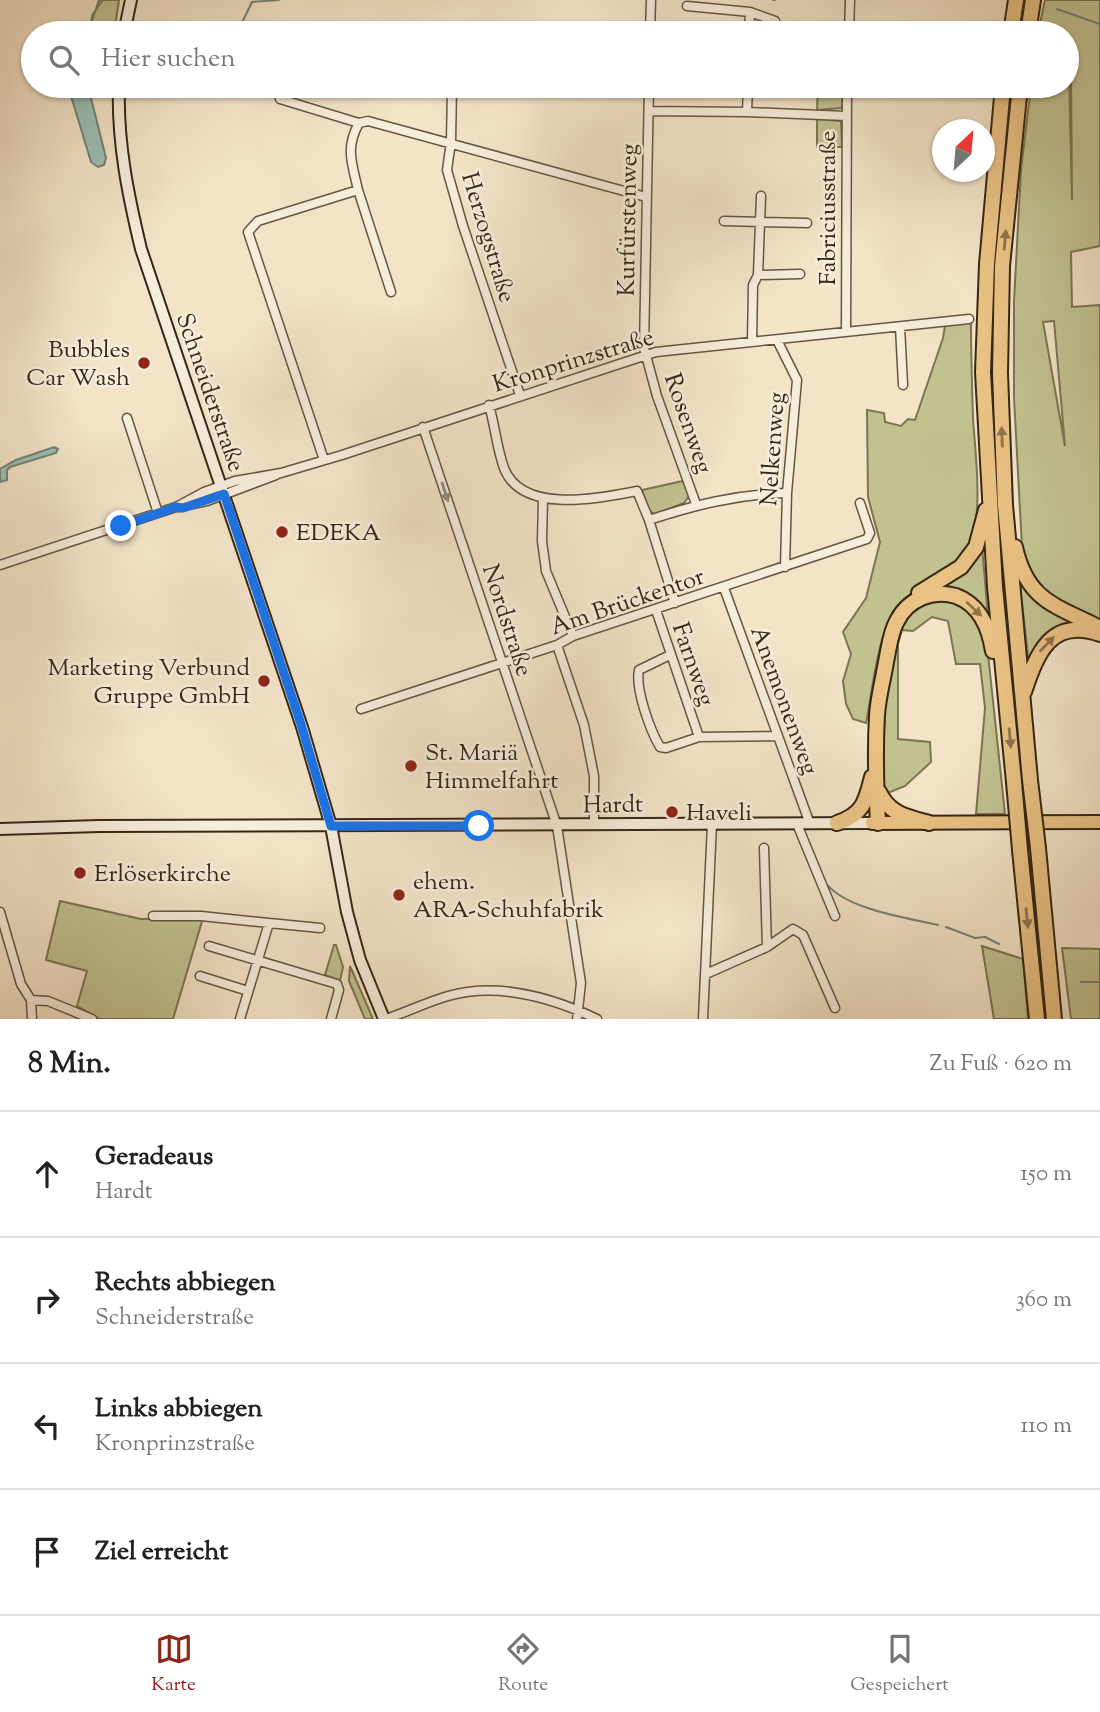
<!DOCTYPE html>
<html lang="de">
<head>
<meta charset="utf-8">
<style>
	:root { --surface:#fff; --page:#f6f6f6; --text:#222; --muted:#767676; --line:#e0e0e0; --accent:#8f2418 }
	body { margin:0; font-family:"Sorts Mill Goudy",serif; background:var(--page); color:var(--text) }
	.compass { position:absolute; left:932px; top:119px; width:63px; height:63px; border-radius:50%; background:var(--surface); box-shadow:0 2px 5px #0004; rotate:26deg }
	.stop { position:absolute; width:21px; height:21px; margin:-16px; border:5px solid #1a73e8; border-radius:50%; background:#fff }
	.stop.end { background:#1a73e8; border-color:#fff; box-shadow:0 2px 7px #0008 }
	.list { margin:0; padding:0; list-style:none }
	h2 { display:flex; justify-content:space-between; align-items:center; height:91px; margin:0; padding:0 28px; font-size:30px }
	h2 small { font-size:23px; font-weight:400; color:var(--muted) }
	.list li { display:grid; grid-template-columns:46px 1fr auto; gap:21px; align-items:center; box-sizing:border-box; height:126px; padding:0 28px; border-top:2px solid var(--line) }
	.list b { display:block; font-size:26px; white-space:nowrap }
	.list p { margin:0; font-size:23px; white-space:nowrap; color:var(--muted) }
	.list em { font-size:23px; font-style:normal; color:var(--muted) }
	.icon { flex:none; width:38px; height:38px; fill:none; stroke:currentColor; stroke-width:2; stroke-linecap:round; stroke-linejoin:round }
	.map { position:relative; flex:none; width:1100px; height:1019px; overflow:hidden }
	.search { position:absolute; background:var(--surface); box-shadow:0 2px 5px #0004; left:21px; right:21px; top:21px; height:77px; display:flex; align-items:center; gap:18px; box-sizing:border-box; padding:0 24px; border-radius:38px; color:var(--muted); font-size:26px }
	.sheet { height:595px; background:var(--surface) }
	nav { display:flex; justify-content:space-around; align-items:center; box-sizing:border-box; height:98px; border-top:2px solid var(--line); background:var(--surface); font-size:19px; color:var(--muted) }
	nav a { display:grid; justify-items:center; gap:4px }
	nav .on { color:var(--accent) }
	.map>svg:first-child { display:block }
	.green { fill:#c2c291; stroke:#7c7453; stroke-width:2; fill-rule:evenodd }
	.water { fill:#9bbfb6; stroke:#738276; stroke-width:2 }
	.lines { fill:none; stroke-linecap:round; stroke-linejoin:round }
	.stream { stroke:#738276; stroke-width:2 }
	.street-casing { stroke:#655642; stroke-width:11 }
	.secondary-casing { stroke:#362715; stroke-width:14 }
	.primary-casing { stroke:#362715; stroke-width:16 }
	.highway-casing { stroke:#362715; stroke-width:18 }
	.street { stroke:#f7eddb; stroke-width:8 }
	.secondary { stroke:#f7eddb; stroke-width:10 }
	.primary { stroke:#eac284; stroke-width:12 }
	.highway { stroke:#eac284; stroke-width:14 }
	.highway-bridge-casing { stroke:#362715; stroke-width:18; stroke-linecap:butt }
	.highway-bridge { stroke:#eac284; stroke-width:14 }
	.oneway { fill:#90744c }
	.oneway2 { fill:#968a78 }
	.route { stroke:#1a73e8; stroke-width:9 }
	.poi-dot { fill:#8f2418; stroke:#f7eddb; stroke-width:2.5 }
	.labels { text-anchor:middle; stroke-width:5; stroke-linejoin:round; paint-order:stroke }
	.street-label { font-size:24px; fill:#362715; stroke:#f7eddb }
	.poi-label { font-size:24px; fill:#362715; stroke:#f7eddb; text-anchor:start }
</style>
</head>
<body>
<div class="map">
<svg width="1100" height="1019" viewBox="0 0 1100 1019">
	<rect width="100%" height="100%" fill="#f3e4c8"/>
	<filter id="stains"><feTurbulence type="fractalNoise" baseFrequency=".00286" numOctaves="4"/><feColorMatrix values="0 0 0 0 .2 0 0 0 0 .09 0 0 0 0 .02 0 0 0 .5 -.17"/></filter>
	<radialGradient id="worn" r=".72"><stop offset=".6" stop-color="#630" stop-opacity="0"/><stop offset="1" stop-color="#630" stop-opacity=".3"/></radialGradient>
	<path class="green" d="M 99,0 L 119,0 L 114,33 L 91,33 L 89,30 Z
		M 1045,0 L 1100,0 L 1100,246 L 1071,252 L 1072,307 L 1100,305 L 1100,623 L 1039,590 L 1023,566 L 1014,398 L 1014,301 L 1021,170 L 1031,86 L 1067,86 L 1067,72 L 1069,72 L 1072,200 L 1071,71 L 1067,70 L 1067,33 L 1038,33 ZM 1054,321 L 1065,446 L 1043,322 Z
		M 818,86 L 843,86 L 842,108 L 817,110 Z
		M 817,119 L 841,121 L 842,147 L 817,147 Z
		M 971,322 C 971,354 972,386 973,418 C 975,452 984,515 969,544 C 955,571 926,579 905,599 C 876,626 874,686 866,723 L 853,719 L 846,704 L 843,681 L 851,654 L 843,632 L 866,598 L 880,542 L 868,497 L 867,410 L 884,413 L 885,422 L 901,426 L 908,419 L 915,420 L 943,338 L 945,326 Z
		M 683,481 L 689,496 L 684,503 L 655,514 L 649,511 L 642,490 Z
		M 982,545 L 988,617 L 935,588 Z
		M 1020,585 L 1028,588 L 1076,624 L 1029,664 Z
		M 943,597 C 967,605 976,612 986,635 L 1005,814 L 976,814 L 985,708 L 980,664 L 956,664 L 948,621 L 932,617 L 913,631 L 902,630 L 898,644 L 898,739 L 930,742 L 931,762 L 905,786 L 883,795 C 882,748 878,643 913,609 C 919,602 935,600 943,597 Z
		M 60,901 L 141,919 L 203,918 L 173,1019 L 100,1019 L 77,1006 L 87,971 L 46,960 Z
		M 334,945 L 336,945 L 343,967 L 340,981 L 325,975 Z
		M 982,946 L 1023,959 L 1028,1019 L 994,1019 Z
		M 1062,948 L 1100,949 L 1100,1019 L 1071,1019 Z
		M 350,966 L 373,1019 L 365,1019 L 349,981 Z"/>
	<path class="water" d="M 68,86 L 88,86 L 106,158 L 104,165 L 98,167 L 91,162 Z
		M 54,447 L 58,449 L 56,453 L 10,467 L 7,470 L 7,480 L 0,482 L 0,469 L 16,460 Z"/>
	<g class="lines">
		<path class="stream" d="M 773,0 L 775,0
			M 1057,9 L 1100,24
			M 90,33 L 92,15 L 103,0
			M 237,33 L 252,2 L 279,0
			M 819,866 C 821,871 822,878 825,882 C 844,909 907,918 938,925
			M 946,927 L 975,938 L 985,937 L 999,944
			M 1081,982 L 1100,982"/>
		<g class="street-casing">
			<path id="street" d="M 687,6 L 750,12 L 775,21
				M 650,33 L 651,0
				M 749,33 L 750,12
				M 849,33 L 850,0
				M 452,86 L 451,142 L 447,170 L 463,226 L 520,395
				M 649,86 L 644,348 L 657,396 L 696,504
				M 280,99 L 359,123
				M 649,111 L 747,112 L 846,116
				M 747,112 L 748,86
				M 358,190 C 352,163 345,148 359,123 L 368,121 L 646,197
				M 724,221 L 807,223
				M 758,275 L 800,274
				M 900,327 L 903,385
				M 846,331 L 847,86
				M 777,340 L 797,380 L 787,493 L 785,567
				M 752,342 L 753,285 L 758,275 L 761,196
				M 489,405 C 495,426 497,449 504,468 C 522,515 599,498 637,491 L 649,520 L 675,603
				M 127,418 L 158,513
				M 423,427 L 557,826 L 581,983 L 577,1019
				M 324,460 L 248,232 L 258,221 L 358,190 L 391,292
				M 543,499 L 542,541 L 546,571 L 573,636
				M 179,507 L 207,501 L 276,475
				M 649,520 C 695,505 738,494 787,493
				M 0,565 L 176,507 L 204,492 L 235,481 L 281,473 L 342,455 L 656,352 L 969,319
				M 724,588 L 810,824
				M 656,610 L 699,737 L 777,736
				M 557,645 L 584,725 L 594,776 L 594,825
				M 670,655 L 639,670 C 635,689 650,730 660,747 L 666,748 L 699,737
				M 361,709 L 557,645 L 573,636 L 867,539 L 870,533 L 860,503
				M 797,824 L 835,916
				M 764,848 L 767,947
				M 0,912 L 21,984 L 31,1000 L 32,1019
				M 153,916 L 201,916 L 269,923
				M 209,946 L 337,984 L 339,990 L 331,1019
				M 706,974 L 767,947 L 793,929 L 803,935 L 835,1008
				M 200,976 L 248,991
				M 31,1000 L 48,1001 L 92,1019
				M 240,1019 L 269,923 L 320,928
				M 386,1019 C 407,1012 427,1002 448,996 C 498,982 551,997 597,1019
				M 703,1019 L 712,824"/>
		</g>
		<g class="secondary-casing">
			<path id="secondary" d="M 124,33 L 131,0
				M 119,86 C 117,141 128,195 141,249 L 302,727 L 331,826 L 347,912 L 360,960 L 384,1019
				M 0,829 L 99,826 L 872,823"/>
		</g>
		<g class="primary-casing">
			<path id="primary" d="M 872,823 L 1100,822"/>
		</g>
		<g class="highway-casing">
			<path id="highway" d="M 1011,33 L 1016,0
				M 1028,33 L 1033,0
				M 1003,86 L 987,264 L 983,372 L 995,587 L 1014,782
				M 1020,86 L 1002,266 L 1000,373 L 1005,505 L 1030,780
				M 1015,547 C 1027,601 1055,605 1100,628
				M 919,593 L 961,567 L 976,547 L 986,510
				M 1024,692 C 1037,653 1051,617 1100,634
				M 879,792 C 889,814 907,817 929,823
				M 837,823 C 863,815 866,801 872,777
				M 878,823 C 876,788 875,751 877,715 C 878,698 883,680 886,662 C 889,648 890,633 897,621 C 908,599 933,589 956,596 C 980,605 989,627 993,651
				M 1038,848 L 1054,1019
				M 1020,850 L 1037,1019"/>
		</g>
		<use href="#street" class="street"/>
		<use href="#secondary" class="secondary"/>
		<use href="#primary" class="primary"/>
		<use href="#highway" class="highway"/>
		<g class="highway-bridge-casing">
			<path id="highway-bridge" d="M 1030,780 L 1038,848
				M 1014,782 L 1020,850"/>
		</g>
		<use href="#highway-bridge" class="highway-bridge"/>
	</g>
	<defs><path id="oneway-solid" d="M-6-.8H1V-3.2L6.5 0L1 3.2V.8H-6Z" transform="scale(1.75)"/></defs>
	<g class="oneway">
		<use href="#oneway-solid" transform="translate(1005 240) rotate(-85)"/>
		<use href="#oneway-solid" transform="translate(1002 437) rotate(-92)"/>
		<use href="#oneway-solid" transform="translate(974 609) rotate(43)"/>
		<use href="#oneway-solid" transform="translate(1047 644) rotate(-46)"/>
		<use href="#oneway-solid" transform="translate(1010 738) rotate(85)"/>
		<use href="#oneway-solid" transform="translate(1027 918) rotate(84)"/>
	</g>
	<use class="oneway2" href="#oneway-solid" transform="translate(445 492) rotate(72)"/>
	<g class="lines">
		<path class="route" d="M 121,526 L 176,507 L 183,508 L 224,494 L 300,721 L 331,826 L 479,826"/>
	</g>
	<g class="poi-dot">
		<circle cx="144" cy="363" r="7"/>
		<circle cx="282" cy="532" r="7"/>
		<circle cx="264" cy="681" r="7"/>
		<circle cx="411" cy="766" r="7"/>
		<circle cx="672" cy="812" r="7"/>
		<circle cx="80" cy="873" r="7"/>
		<circle cx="399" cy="895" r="7"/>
	</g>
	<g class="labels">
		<g class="street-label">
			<text transform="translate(827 208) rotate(-90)" y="8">Fabriciusstraße</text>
			<text transform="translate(627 220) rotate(-89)" y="8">Kurfürstenweg</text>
			<text transform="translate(489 237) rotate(73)" y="8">Herzogstraße</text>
			<text transform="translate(573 360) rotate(-17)" y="8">Kronprinzstraße</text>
			<text transform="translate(211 392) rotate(71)" y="8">Schneiderstraße</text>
			<text transform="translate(689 423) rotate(71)" y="8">Rosenweg</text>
			<text transform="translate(772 449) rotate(-86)" y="8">Nelkenweg</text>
			<text transform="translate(627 601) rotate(-19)" y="8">Am Brückentor</text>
			<text transform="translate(508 620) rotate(72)" y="8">Nordstraße</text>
			<text transform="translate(694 664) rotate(71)" y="8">Farnweg</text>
			<text transform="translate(785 700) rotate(70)" y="8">Anemonenweg</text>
			<text transform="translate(613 804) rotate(-1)" y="8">Hardt</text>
		</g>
		<g class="poi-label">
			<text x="130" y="357" text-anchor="end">Bubbles<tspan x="130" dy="28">Car Wash</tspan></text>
			<text x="296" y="540">EDEKA</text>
			<text x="250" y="675" text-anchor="end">Marketing Verbund<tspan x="250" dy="28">Gruppe GmbH</tspan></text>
			<text x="425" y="760">St. Mariä<tspan x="425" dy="28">Himmelfahrt</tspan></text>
			<text x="686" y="820">Haveli</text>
			<text x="94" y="881">Erlöserkirche</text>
			<text x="413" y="889">ehem.<tspan x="413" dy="28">ARA-Schuhfabrik</tspan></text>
		</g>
	</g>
	<rect width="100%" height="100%" filter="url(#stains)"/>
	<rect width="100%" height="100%" fill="url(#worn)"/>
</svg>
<svg class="compass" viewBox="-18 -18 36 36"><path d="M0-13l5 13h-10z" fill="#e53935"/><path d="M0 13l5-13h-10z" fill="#767676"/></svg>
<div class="stop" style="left:479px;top:826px"></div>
<div class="stop end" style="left:121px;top:526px"></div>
<div class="search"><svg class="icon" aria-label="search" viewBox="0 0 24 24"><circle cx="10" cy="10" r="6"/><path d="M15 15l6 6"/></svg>Hier suchen</div>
</div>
<section class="sheet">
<h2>8 Min.<small>Zu Fuß · 620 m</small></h2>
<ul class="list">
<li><svg class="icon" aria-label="ahead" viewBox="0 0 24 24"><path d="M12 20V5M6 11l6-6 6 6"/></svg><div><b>Geradeaus</b><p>Hardt</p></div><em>150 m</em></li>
<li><svg class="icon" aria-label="right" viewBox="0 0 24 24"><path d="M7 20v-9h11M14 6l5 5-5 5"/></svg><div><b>Rechts abbiegen</b><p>Schneiderstraße</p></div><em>360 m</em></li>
<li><svg class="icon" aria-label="left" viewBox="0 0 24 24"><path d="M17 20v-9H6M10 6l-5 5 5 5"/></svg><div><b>Links abbiegen</b><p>Kronprinzstraße</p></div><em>110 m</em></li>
<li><svg class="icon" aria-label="arrive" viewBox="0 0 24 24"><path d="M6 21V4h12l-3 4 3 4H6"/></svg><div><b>Ziel erreicht</b></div></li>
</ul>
</section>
<nav>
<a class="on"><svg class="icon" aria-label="map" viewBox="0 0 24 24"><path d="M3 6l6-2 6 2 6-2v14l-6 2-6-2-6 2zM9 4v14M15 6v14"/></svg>Karte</a>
<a><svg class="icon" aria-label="directions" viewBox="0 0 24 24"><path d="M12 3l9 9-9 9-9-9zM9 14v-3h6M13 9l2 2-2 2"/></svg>Route</a>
<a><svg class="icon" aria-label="saved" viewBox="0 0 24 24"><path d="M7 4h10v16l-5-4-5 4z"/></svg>Gespeichert</a>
</nav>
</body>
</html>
